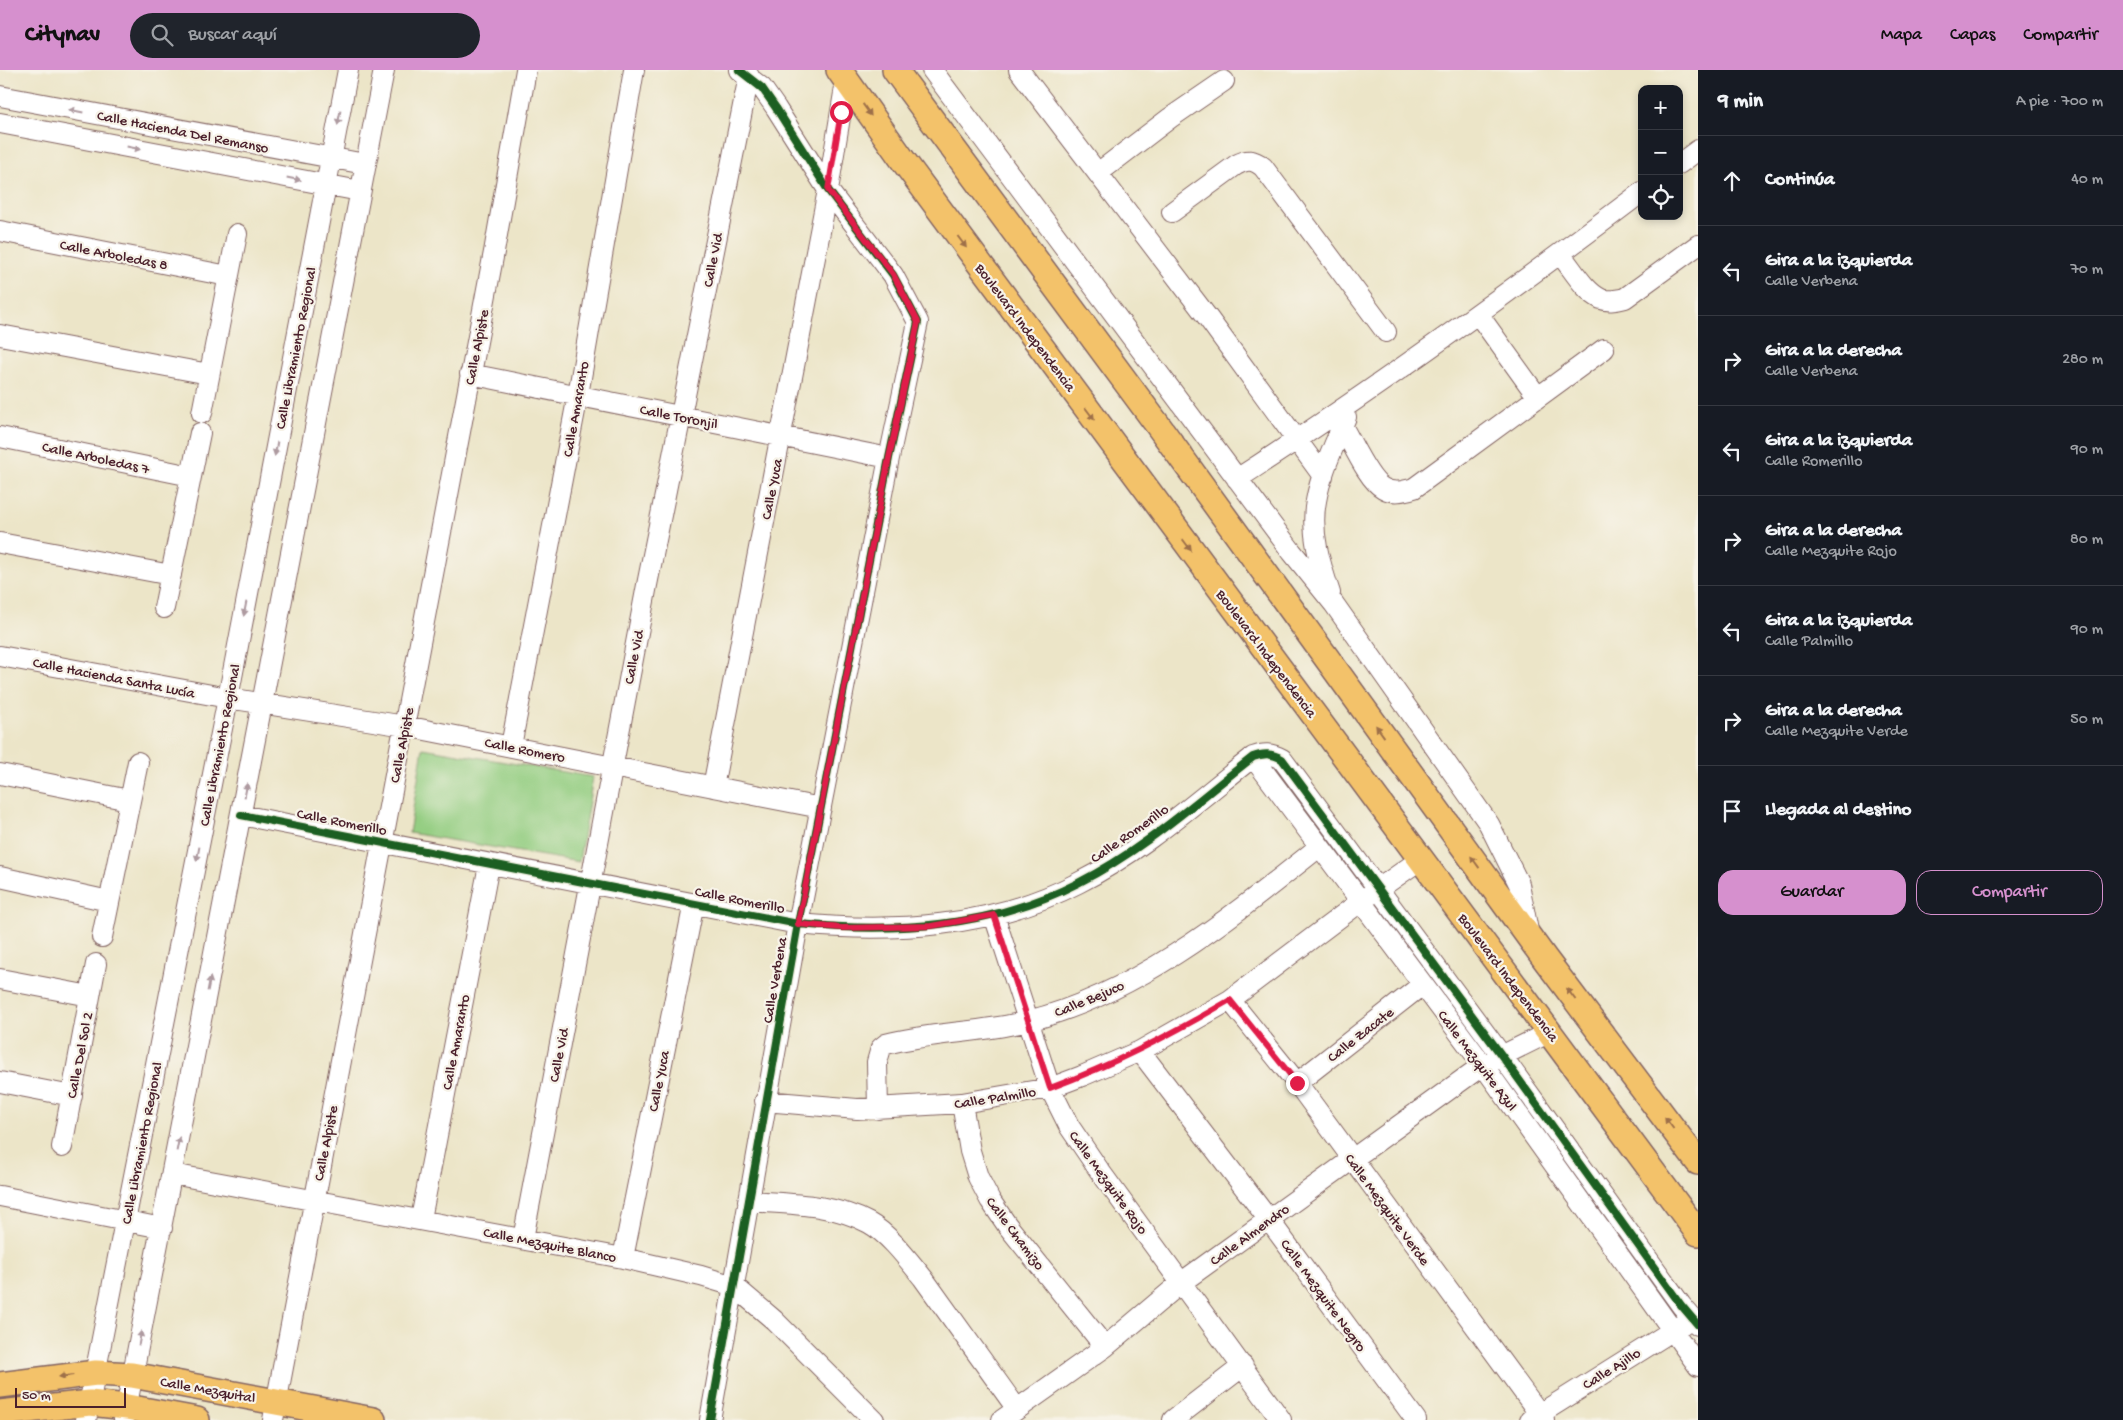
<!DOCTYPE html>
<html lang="es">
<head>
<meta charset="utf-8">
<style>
	:root { --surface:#171b24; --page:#20242c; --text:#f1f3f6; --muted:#9ea1a6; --line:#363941; --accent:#d690ce }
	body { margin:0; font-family:"Gochi Hand",sans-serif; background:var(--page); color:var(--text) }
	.controls { position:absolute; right:15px; top:15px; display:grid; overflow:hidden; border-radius:10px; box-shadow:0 2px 8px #0003 }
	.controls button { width:45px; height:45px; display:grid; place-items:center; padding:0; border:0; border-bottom:1px solid var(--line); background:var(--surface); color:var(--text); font:25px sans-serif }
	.scale { position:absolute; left:15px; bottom:12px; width:111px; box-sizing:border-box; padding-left:5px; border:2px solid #4a1f2b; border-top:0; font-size:14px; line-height:18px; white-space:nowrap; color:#4a1f2b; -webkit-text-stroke:4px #f7f3e8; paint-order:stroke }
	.stop { position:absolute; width:15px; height:15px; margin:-11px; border:4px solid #e11d48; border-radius:50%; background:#fff }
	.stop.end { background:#e11d48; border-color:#fff; box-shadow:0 1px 5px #0008 }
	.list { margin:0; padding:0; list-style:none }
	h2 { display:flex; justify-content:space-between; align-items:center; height:65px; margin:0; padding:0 20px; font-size:21px }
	h2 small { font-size:16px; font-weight:400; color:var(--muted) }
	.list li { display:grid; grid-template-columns:32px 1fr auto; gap:15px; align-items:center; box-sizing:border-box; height:90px; padding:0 20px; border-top:1px solid var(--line) }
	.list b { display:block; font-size:19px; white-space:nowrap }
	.list p { margin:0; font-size:16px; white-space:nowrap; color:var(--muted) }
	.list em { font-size:16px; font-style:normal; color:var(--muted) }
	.actions { display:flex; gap:10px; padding:15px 20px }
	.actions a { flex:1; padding:11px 0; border:1px solid var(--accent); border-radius:15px; text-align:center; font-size:18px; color:var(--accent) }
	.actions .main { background:var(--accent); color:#111 }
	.icon { flex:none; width:28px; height:28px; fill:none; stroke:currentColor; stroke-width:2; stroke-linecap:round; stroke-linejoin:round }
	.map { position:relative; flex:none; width:1698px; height:1350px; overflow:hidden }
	header { display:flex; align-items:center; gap:30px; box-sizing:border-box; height:70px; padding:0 25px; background:var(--accent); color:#111 }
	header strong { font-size:24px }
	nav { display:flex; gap:28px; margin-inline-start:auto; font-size:18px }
	.search { width:350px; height:45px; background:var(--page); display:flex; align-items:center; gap:12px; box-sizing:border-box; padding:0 18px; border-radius:28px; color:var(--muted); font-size:19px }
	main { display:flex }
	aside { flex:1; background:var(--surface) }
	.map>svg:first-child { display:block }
	.green { fill:#94ce82; stroke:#6f7656 }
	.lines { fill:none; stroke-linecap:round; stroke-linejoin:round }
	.minor-casing { stroke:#836462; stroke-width:22 }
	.major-casing { stroke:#836462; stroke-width:28 }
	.minor { stroke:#fff; stroke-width:20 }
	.major { stroke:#f3c26a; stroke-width:25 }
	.cycleway-casing { stroke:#f7f3e8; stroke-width:11 }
	.cycleway { stroke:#1b5e20; stroke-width:8 }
	.oneway { fill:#9e704a }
	.oneway2 { fill:#ae9aa0 }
	.route { stroke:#e11d48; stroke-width:6 }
	.labels { text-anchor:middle; stroke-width:4.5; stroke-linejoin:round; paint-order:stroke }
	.street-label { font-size:15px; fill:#4a1f2b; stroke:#f7f3e8 }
</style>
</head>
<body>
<header>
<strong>Citynav</strong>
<div class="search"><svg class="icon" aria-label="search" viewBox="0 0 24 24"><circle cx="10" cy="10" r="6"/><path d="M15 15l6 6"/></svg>Buscar aquí</div>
<nav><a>Mapa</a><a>Capas</a><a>Compartir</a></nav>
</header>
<main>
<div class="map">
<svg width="1698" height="1350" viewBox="0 0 1698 1350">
	<rect width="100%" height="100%" fill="#f7f3e8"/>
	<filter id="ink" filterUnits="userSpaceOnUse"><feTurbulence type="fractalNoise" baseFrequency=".02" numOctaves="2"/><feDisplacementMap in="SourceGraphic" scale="10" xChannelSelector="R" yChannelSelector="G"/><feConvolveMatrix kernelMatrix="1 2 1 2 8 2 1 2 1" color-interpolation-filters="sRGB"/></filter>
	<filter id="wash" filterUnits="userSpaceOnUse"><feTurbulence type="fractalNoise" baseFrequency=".0096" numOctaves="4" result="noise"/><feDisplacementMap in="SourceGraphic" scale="20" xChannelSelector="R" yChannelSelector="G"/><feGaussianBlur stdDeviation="1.12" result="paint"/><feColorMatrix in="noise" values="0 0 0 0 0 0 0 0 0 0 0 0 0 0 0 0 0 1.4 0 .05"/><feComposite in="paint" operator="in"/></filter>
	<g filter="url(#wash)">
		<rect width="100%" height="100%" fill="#ece5c8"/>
		<path class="green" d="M 423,678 L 593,707 L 579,792 L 409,763 Z"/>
	</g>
	<g filter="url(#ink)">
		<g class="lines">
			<g class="minor-casing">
				<path id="minor" d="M 932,0 L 1292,482 L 1334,534 L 1489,754 L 1519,814 L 1529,866
					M 1019,0 L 1208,248 L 1323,406
					M 0,26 L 365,94
					M 0,53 L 360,121
					M 1679,94 L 1698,80
					M 1098,103 L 1170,48 L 1224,11
					M 1172,142 L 1236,95 C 1247,89 1253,89 1263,97 L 1386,262
					M 0,161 L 228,206
					M 1560,184 C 1572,198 1584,221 1601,229 C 1609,232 1617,230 1625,228 L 1698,175
					M 1478,244 L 1537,326
					M 0,265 L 209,304
					M 470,304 L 889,388
					M 202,343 L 237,164
					M 1342,356 C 1352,372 1368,410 1383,418 C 1393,424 1404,421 1414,418 L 1604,279
					M 0,367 L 191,406
					M 1237,409 C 1376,319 1510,222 1642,122
					M 0,473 L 171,505
					M 1330,523 C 1320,494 1310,462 1316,431 C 1321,402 1335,374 1346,347
					M 164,538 L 200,363
					M 0,586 L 228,628 L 405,656 L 821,738
					M 511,676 L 578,325 L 634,0
					M 1253,687 L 1483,995 L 1698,1296
					M 0,704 L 129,730
					M 713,717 L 828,120 L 846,11
					M 241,745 L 798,854 C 894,863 991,858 1078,813 C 1142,781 1197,731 1253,687 C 1264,683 1271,683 1282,689 L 1502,986 L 1681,1235 L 1698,1255
					M 0,807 L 109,831
					M 994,845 L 1050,1018 L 1069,1056 L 1099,1100 L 1281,1350
					M 102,867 L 138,692
					M 0,909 L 90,926
					M 1230,930 L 1297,1013 L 1544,1350
					M 1140,981 L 1269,1150 L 1416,1350
					M 0,1012 L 72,1026
					M 1297,1013 L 1422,915
					M 765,1031 L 857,1039 L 962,1033 L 1050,1018 L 1082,1006 L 1140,981 L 1230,930 L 1360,832 L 1421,789
					M 962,1033 L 970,1081 L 978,1107 L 990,1130 L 1007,1155 L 1105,1277
					M 878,1039 L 877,992 L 881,978 L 886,974 C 931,962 982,963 1028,951 C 1139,923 1231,847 1319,777
					M 62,1077 L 96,894
					M 172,1104 L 623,1188 L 701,1206 L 734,1216 L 774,1250 L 874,1350
					M 0,1126 L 162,1158
					M 748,1131 C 788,1134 832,1133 869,1153 C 889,1164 909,1191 923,1208 L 1017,1339
					M 421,1149 L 489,795
					M 523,1169 L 647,515 L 749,6
					M 623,1188 L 694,833
					M 86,1350 L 228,628 L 348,0
					M 124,1350 L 384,0
					M 273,1350 L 494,182 L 526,0
					M 710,1350 L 798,854 L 889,388 L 918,252 L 893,205 L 828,120 L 776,38 L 762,18 L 739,0
					M 1002,1350 L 1105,1277 L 1182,1212 L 1483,995 L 1550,962
					M 1173,1350 L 1243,1296
					M 1530,1350 L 1683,1254"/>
			</g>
			<g class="major-casing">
				<path id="major" d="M 839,0 L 905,93 L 1698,1163
					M 895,0 L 1157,354 L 1545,889 L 1698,1092
					M 0,1315 L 96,1303 L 132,1305 L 373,1350
					M 0,1343 L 90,1333 L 127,1337 L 197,1350"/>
			</g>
			<use href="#minor" class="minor"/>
			<use href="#major" class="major"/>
			<g class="cycleway-casing">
				<path id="cycleway" d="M 241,745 L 798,854 C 894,863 991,858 1078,813 C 1142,781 1197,731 1253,687 C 1264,683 1271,683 1282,689 L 1502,986 L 1681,1235 L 1698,1255
					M 710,1350 L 798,854 L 889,388 L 918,252 L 893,205 L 828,120 L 776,38 L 762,18 L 739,0"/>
			</g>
			<use href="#cycleway" class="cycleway"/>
		</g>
		<defs><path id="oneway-solid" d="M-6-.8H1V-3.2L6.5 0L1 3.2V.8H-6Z" transform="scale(1.25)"/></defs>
		<g class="oneway">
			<use href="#oneway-solid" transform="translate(867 40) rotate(55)"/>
			<use href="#oneway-solid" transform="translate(962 172) rotate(53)"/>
			<use href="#oneway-solid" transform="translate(1090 344) rotate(53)"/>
			<use href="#oneway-solid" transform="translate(1187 475) rotate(53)"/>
			<use href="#oneway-solid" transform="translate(1380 661) rotate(-126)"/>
			<use href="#oneway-solid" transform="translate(1475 792) rotate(-126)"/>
			<use href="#oneway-solid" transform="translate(1571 924) rotate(-127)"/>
			<use href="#oneway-solid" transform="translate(1669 1053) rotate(-127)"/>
			<use href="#oneway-solid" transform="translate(66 1306) rotate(173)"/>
		</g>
		<g class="oneway2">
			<use href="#oneway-solid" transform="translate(76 41) rotate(-169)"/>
			<use href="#oneway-solid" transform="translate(339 48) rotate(101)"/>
			<use href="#oneway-solid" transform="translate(134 78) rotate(11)"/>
			<use href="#oneway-solid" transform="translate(294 109) rotate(11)"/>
			<use href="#oneway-solid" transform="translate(276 379) rotate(101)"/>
			<use href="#oneway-solid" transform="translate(245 539) rotate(101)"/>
			<use href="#oneway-solid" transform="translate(246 720) rotate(-79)"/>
			<use href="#oneway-solid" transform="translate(198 784) rotate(101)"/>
			<use href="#oneway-solid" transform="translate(209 914) rotate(-79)"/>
			<use href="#oneway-solid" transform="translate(178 1074) rotate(-79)"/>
			<use href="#oneway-solid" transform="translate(140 1268) rotate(-79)"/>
		</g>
	</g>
	<g class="lines" filter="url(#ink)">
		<path class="route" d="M 841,42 L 828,120 L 893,204 L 918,252 L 889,388 L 798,854 L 842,858 L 931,856 L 994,845 L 1050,1018 C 1115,994 1170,965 1230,930 L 1297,1013"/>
	</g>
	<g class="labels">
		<g class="street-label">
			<text transform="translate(183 61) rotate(11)" y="5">Calle Hacienda Del Remanso</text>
			<text transform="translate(114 184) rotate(11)" y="5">Calle Arboledas 8</text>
			<text transform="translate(712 190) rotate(-79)" y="5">Calle Vid</text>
			<text transform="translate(1026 257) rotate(53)" y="5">Boulevard Independencia</text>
			<text transform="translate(476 277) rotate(-79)" y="5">Calle Alpiste</text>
			<text transform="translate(295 278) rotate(-79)" y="5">Calle Libramiento Regional</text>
			<text transform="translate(575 339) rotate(-80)" y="5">Calle Amaranto</text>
			<text transform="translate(679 346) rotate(11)" y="5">Calle Toronjil</text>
			<text transform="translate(96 387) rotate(12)" y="5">Calle Arboledas 7</text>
			<text transform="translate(771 419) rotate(-79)" y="5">Calle Yuca</text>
			<text transform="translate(1267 583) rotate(53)" y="5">Boulevard Independencia</text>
			<text transform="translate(633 587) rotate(-79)" y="5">Calle Vid</text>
			<text transform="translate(114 607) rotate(11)" y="5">Calle Hacienda Santa Lucía</text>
			<text transform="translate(219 675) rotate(-79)" y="5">Calle Libramiento Regional</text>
			<text transform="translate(401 675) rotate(-79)" y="5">Calle Alpiste</text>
			<text transform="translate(525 679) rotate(11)" y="5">Calle Romero</text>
			<text transform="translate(342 751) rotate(11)" y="5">Calle Romerillo</text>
			<text transform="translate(1129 763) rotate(-35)" y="5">Calle Romerillo</text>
			<text transform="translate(740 829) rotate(11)" y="5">Calle Romerillo</text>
			<text transform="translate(1509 907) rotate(53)" y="5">Boulevard Independencia</text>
			<text transform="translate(774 910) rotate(-80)" y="5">Calle Verbena</text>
			<text transform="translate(1089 928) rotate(-23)" y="5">Calle Bejuco</text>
			<text transform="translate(1360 964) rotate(-38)" y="5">Calle Zacate</text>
			<text transform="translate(455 972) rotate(-79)" y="5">Calle Amaranto</text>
			<text transform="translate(79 985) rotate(-79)" y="5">Calle Del Sol 2</text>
			<text transform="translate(558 985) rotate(-79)" y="5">Calle Vid</text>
			<text transform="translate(1478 990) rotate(53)" y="5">Calle Mezquite Azul</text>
			<text transform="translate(658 1011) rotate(-79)" y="5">Calle Yuca</text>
			<text transform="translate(995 1027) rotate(-9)" y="5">Calle Palmillo</text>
			<text transform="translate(141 1073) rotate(-79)" y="5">Calle Libramiento Regional</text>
			<text transform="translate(325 1073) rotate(-79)" y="5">Calle Alpiste</text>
			<text transform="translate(1109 1112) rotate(54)" y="5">Calle Mezquite Rojo</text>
			<text transform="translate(1388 1139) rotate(54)" y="5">Calle Mezquite Verde</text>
			<text transform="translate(1016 1163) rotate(53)" y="5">Calle Chamizo</text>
			<text transform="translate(1249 1164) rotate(-36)" y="5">Calle Almendro</text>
			<text transform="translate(550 1174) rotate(11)" y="5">Calle Mezquite Blanco</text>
			<text transform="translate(1324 1225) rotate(54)" y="5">Calle Mezquite Negro</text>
			<text transform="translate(1611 1298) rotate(-32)" y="5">Calle Ajillo</text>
			<text transform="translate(208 1319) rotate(10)" y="5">Calle Mezquital</text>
		</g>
	</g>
</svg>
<div class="controls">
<button>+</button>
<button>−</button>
<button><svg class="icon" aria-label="locate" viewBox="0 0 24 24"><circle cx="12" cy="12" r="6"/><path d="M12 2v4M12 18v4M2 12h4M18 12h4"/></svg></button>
</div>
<div class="scale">50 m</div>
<div class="stop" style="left:841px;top:42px"></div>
<div class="stop end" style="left:1297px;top:1013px"></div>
</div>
<aside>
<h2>9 min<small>A pie · 700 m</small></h2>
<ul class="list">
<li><svg class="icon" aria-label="ahead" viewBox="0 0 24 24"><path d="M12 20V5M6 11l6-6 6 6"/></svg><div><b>Continúa</b></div><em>40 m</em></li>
<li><svg class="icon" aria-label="left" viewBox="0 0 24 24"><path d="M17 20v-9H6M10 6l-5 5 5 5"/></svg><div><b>Gira a la izquierda</b><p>Calle Verbena</p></div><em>70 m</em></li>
<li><svg class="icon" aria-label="right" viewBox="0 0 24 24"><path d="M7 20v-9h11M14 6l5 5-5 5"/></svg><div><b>Gira a la derecha</b><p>Calle Verbena</p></div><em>280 m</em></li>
<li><svg class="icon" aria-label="left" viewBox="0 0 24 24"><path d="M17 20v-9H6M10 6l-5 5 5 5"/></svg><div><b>Gira a la izquierda</b><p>Calle Romerillo</p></div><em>90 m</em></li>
<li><svg class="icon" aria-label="right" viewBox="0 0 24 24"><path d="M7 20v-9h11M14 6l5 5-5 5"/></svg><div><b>Gira a la derecha</b><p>Calle Mezquite Rojo</p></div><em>80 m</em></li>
<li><svg class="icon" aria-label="left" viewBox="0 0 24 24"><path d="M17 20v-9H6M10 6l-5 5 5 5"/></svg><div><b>Gira a la izquierda</b><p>Calle Palmillo</p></div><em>90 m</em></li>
<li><svg class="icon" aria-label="right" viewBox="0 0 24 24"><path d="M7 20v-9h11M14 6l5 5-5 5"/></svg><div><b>Gira a la derecha</b><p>Calle Mezquite Verde</p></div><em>50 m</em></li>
<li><svg class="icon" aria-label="arrive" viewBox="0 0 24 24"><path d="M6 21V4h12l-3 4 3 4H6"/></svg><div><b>Llegada al destino</b></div></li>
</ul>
<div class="actions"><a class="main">Guardar</a><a>Compartir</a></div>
</aside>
</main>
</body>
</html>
